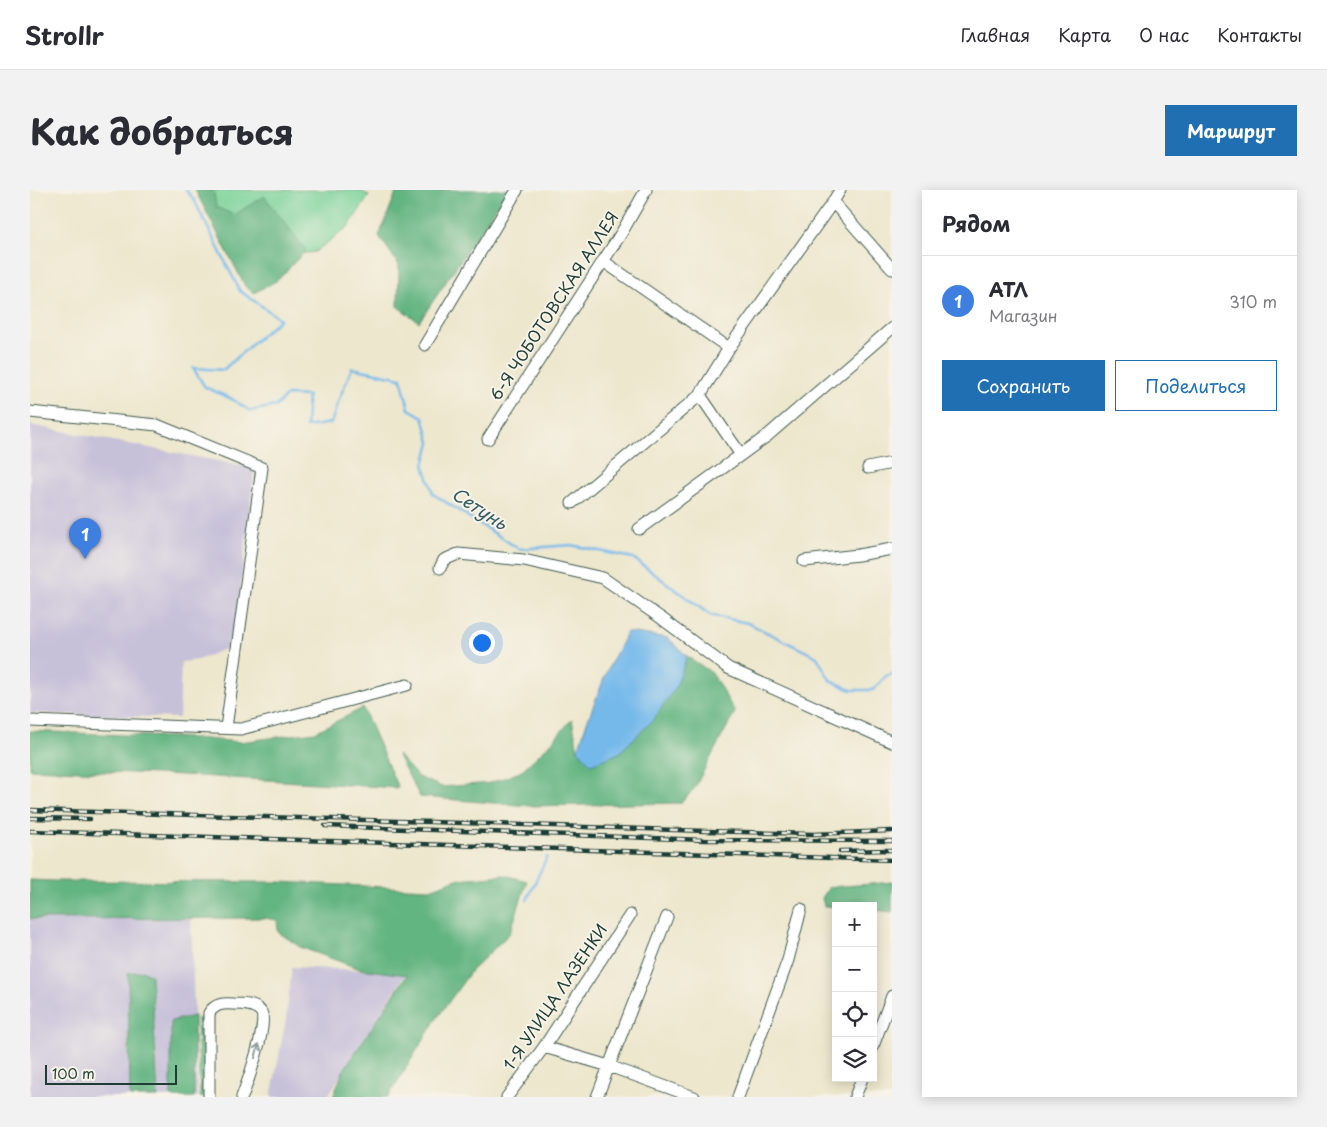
<!DOCTYPE html>
<html lang="ru">
<head>
<meta charset="utf-8">
<style>
	:root { --surface:#fff; --page:#f2f2f3; --text:#2b2b33; --muted:#7c7c81; --line:#e1e1e2; --accent:#1f6fb2 }
	body { margin:0; font-family:"Playpen Sans",sans-serif; background:var(--page); color:var(--text) }
	.controls { position:absolute; right:15px; bottom:15px; display:grid; overflow:hidden; border-radius:0px; box-shadow:0 2px 12px #0003 }
	.controls button { width:45px; height:45px; display:grid; place-items:center; padding:0; border:0; border-bottom:1px solid var(--line); background:var(--surface); color:var(--text); font:25px sans-serif }
	.scale { position:absolute; left:15px; bottom:12px; width:132px; box-sizing:border-box; padding-left:5px; border:2px solid #1f3d34; border-top:0; font-size:14px; line-height:18px; white-space:nowrap; color:#1f3d34; -webkit-text-stroke:4px #f7f3e8; paint-order:stroke }
	.you { position:absolute; left:451px; top:452px; width:18px; height:18px; margin:-12px; border:4px solid #fff; border-radius:50%; background:#1a73e8; box-shadow:0 0 0 8px #1a73e833 }
	.badge { display:grid; place-items:center; width:32px; height:32px; border-radius:50%; background:var(--accent); color:#fff; font-size:16px; font-weight:700 }
	.pin { position:absolute; translate:-50% -41px; filter:drop-shadow(0 1px 2px #0008) }
	.pin::after { content:''; position:absolute; top:26px; width:18px; height:15px; background:inherit; clip-path:polygon(0 0,100% 0,50% 100%) }
	.list { margin:0; padding:0; list-style:none }
	h2 { display:flex; justify-content:space-between; align-items:center; height:65px; margin:0; padding:0 20px; font-size:21px }
	h2 small { font-size:16px; font-weight:400; color:var(--muted) }
	.list li { display:grid; grid-template-columns:32px 1fr auto; gap:15px; align-items:center; box-sizing:border-box; height:90px; padding:0 20px; border-top:1px solid var(--line) }
	.list b { display:block; font-size:19px; white-space:nowrap }
	.list p { margin:0; font-size:16px; white-space:nowrap; color:var(--muted) }
	.list em { font-size:16px; font-style:normal; color:var(--muted) }
	.actions { display:flex; gap:10px; padding:15px 20px }
	.actions a { flex:1; padding:11px 0; border:1px solid var(--accent); border-radius:0px; text-align:center; font-size:18px; color:var(--accent) }
	.actions .main { background:var(--accent); color:#fff }
	.icon { flex:none; width:28px; height:28px; fill:none; stroke:currentColor; stroke-width:2; stroke-linecap:round; stroke-linejoin:round }
	.map { position:relative; flex:none; width:862px; height:907px; overflow:hidden; border-radius:0px }
	header { display:flex; align-items:center; gap:30px; box-sizing:border-box; height:70px; padding:0 25px; background:var(--surface); border-bottom:1px solid var(--line) }
	header strong { font-size:24px }
	nav { display:flex; gap:28px; margin-inline-start:auto; font-size:18px }
	.intro { display:flex; align-items:center; justify-content:space-between; box-sizing:border-box; height:120px; padding:0 30px }
	h1 { margin:0; font-size:35px }
	.button { padding:12px 22px; border-radius:0px; background:var(--accent); color:#fff; font-size:18px; font-weight:700 }
	main { display:flex; gap:30px; padding:0 30px }
	aside { flex:1; background:var(--surface); border-radius:0px; box-shadow:0 2px 12px #0003 }
	.map>svg:first-child { display:block }
	.industrial { fill:#c6c0d9 }
	.green { fill:#79d298; stroke:#4c8866 }
	.forest { fill:#62b480; stroke:#40785a }
	.water { fill:#75b9eb; stroke:#4a7b90 }
	.lines { fill:none; stroke-linecap:round; stroke-linejoin:round }
	.stream { stroke:#75b9eb; stroke-width:2.5 }
	.minor-casing { stroke:#3e564b; stroke-width:13 }
	.minor { stroke:#fff; stroke-width:11 }
	.rail-casing { stroke:#1f3d34; stroke-width:4.5 }
	.rail { stroke:#f7f3e8; stroke-width:2.5; stroke-dasharray:8; stroke-linecap:butt }
	.oneway { stroke:#8f9e9a }
	.labels { text-anchor:middle; stroke-width:4; stroke-linejoin:round; paint-order:stroke }
	.street-label { font-size:16px; fill:#1f3d34; stroke:#f7f3e8 }
	.water-label { font-size:18px; font-style:italic; fill:#345c62; stroke:#f7f3e8 }
</style>
</head>
<body>
<header>
<strong>Strollr</strong>
<nav><a>Главная</a><a>Карта</a><a>О нас</a><a>Контакты</a></nav>
</header>
<div class="intro"><h1>Как добраться</h1><a class="button">Маршрут</a></div>
<main>
<div class="map">
<svg width="862" height="907" viewBox="0 0 862 907">
	<rect width="100%" height="100%" fill="#f7f3e8"/>
	<filter id="ink" filterUnits="userSpaceOnUse"><feTurbulence type="fractalNoise" baseFrequency=".02" numOctaves="2"/><feDisplacementMap in="SourceGraphic" scale="10" xChannelSelector="R" yChannelSelector="G"/><feConvolveMatrix kernelMatrix="1 2 1 2 8 2 1 2 1" color-interpolation-filters="sRGB"/></filter>
	<filter id="wash" filterUnits="userSpaceOnUse"><feTurbulence type="fractalNoise" baseFrequency=".0096" numOctaves="4" result="noise"/><feDisplacementMap in="SourceGraphic" scale="20" xChannelSelector="R" yChannelSelector="G"/><feGaussianBlur stdDeviation="1.12" result="paint"/><feColorMatrix in="noise" values="0 0 0 0 0 0 0 0 0 0 0 0 0 0 0 0 0 1.4 0 .05"/><feComposite in="paint" operator="in"/></filter>
	<g filter="url(#wash)">
		<rect width="100%" height="100%" fill="#ede7cd"/>
		<path class="industrial" d="M 0,235 L 219,277 L 224,280 L 204,455 L 168,470 L 151,472 L 149,528 L 0,523 Z
			M 0,729 L 161,729 L 167,907 L 0,907 Z
			M 262,777 L 377,782 L 297,907 L 241,907 L 256,829 Z"/>
		<path class="green" d="M 165,0 L 330,0 L 339,6 L 319,36 L 285,62 L 209,72 Z"/>
		<path class="forest" d="M 165,0 L 182,0 L 184,3 L 186,17 L 204,25 L 234,6 L 276,60 L 248,90 L 224,103 L 215,96 Z
			M 367,0 L 478,0 L 389,132 L 368,117 L 369,75 L 349,46 Z
			M 657,466 L 682,483 L 705,522 L 664,599 L 651,613 L 500,616 L 390,607 L 367,564 L 388,587 L 412,597 L 460,593 L 490,582 L 519,555 L 542,529 L 548,560 L 561,574 L 646,497 Z
			M 333,518 L 368,598 L 152,585 L 0,579 L 0,541 L 166,548 L 210,552 L 285,542 Z
			M 474,685 L 497,691 L 480,743 L 441,781 L 405,831 L 358,907 L 303,907 L 313,881 L 377,785 L 330,779 L 270,757 L 248,742 L 247,730 L 234,728 L 0,729 L 0,690 L 26,691 L 249,692 L 400,699 L 427,689 Z
			M 862,692 L 862,722 L 843,720 L 843,716 L 806,716 L 806,717 L 794,716 L 792,708 L 799,697 L 841,694 Z
			M 114,781 L 121,785 L 128,907 L 100,907 L 98,783 Z
			M 164,826 L 164,907 L 141,907 L 141,831 Z
			M 167,828 L 174,830 L 175,907 L 170,907 Z"/>
		<path class="water" d="M 597,442 L 638,448 L 657,466 L 646,497 L 623,530 L 589,563 L 561,574 L 548,560 L 557,532 L 577,481 Z"/>
		<g class="lines">
			<path class="stream" d="M 156,0 L 164,10 L 210,101 L 250,129 L 193,180 L 163,178 L 175,197 L 202,209 L 220,221 L 246,216 L 257,205 L 278,206 L 276,237 L 301,233 L 308,212 L 322,178 L 371,188 L 379,219 L 393,227 L 400,252 L 394,275 L 403,304 L 489,359 L 541,355 L 603,368 L 680,425 L 718,433 L 787,467 L 800,490 L 821,500 L 843,500 L 856,486 L 862,484
				M 497,710 L 517,667"/>
		</g>
	</g>
	<g filter="url(#ink)">
		<g class="lines">
			<g class="minor-casing">
				<path id="minor" d="M 803,12 L 862,79
					M 573,71 L 699,158
					M 395,155 L 487,0
					M 670,205 L 711,265
					M 0,222 L 127,235 L 232,278 L 196,538
					M 458,249 L 592,42 L 616,0
					M 838,278 L 862,273
					M 542,313 L 670,205 L 699,158 L 803,12 L 810,0
					M 609,339 L 737,246 L 862,138
					M 774,371 L 828,365 L 862,359
					M 410,378 L 414,370 L 428,364 L 494,370 L 573,388 L 631,428 L 698,478 L 862,552
					M 0,531 L 211,539 L 377,495
					M 843,856 L 862,806
					M 514,857 L 579,876 L 664,907
					M 179,907 L 179,823 C 185,814 193,813 203,814 C 212,814 225,814 231,822 C 239,832 217,894 212,907
					M 477,907 L 514,857 L 600,725
					M 567,907 L 637,727
					M 708,907 L 758,770 L 771,719
					M 825,907 L 832,888"/>
			</g>
			<use href="#minor" class="minor"/>
			<g class="rail-casing">
				<path id="rail" d="M 0,620 L 402,632 L 676,641 L 783,644 L 862,641
					M 0,628 L 60,629
					M 295,636 L 675,650 L 862,651
					M 0,641 L 862,670
					M 810,661 L 862,660"/>
			</g>
			<use href="#rail" class="rail"/>
		</g>
		<defs><path id="oneway-shaft" d="M-6 0H5M1.5-3L5.5 0L1.5 3" fill="none" stroke-width="1.6" stroke-linecap="round" stroke-linejoin="round" transform="scale(1.25)"/></defs>
		<use class="oneway" href="#oneway-shaft" transform="translate(227 861) rotate(-75)"/>
	</g>
	<g class="labels">
		<g class="street-label">
			<text transform="translate(524 116) rotate(-57)" y="6">6-Я ЧОБОТОВСКАЯ АЛЛЕЯ</text>
			<text transform="translate(525 807) rotate(-56)" y="6">1-Я УЛИЦА ЛАЗЕНКИ</text>
		</g>
		<g class="water-label">
			<text transform="translate(449 319) rotate(33)" y="6">Сетунь</text>
		</g>
	</g>
</svg>
<div class="controls">
<button>+</button>
<button>−</button>
<button><svg class="icon" aria-label="locate" viewBox="0 0 24 24"><circle cx="12" cy="12" r="6"/><path d="M12 2v4M12 18v4M2 12h4M18 12h4"/></svg></button>
<button><svg class="icon" aria-label="layers" viewBox="0 0 24 24"><path d="M12 4l9 5-9 5-9-5zM3 14l9 5 9-5"/></svg></button>
</div>
<div class="scale">100 m</div>
<div class="you"></div>
<div class="pin badge" style="left:55px;top:369px;background:#3f7fe0">1</div>
</div>
<aside>
<h2>Рядом<small></small></h2>
<ul class="list">
<li><span class="badge" style="background:#3f7fe0">1</span><div><b>АТЛ</b><p>Магазин</p></div><em>310 m</em></li>
</ul>
<div class="actions"><a class="main">Сохранить</a><a>Поделиться</a></div>
</aside>
</main>
</body>
</html>
